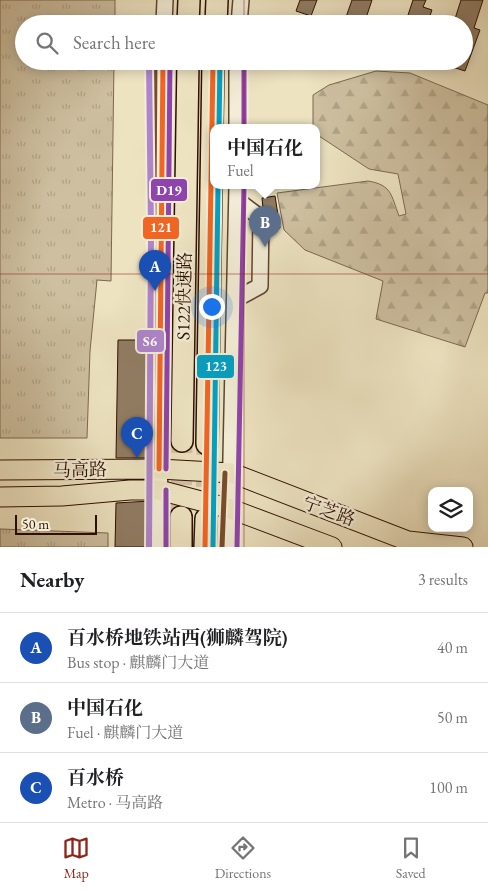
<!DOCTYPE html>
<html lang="en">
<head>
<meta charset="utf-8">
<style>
	:root { --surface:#fff; --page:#f6f6f6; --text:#202124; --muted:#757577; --line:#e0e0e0; --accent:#8f2418 }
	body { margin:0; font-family:"EB Garamond","Noto Serif SC",serif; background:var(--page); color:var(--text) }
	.controls { position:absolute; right:15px; bottom:15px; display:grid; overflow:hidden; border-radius:10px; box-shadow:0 2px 12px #0003 }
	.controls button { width:45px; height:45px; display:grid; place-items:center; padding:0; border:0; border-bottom:1px solid var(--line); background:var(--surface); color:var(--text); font:25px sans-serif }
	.scale { position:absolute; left:15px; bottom:12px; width:82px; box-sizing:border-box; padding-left:5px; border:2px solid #2e0f00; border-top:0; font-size:14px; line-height:18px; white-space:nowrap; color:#2e0f00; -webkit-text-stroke:4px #f3edd7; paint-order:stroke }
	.you { position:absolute; left:211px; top:306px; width:18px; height:18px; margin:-12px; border:4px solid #fff; border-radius:50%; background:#1a73e8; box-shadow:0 0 0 8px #1a73e833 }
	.badge { display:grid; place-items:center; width:32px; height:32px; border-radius:50%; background:var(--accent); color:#fff; font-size:16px; font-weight:700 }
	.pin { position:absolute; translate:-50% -41px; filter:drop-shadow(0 1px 2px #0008) }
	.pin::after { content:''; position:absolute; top:26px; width:18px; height:15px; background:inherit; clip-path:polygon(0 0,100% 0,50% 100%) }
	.popup { position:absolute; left:210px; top:124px; width:110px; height:65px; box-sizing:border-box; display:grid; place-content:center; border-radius:10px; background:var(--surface); filter:drop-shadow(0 1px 4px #0005); font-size:16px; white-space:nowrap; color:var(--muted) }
	.popup b { font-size:19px; color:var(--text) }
	.popup::after { content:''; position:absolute; left:50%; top:100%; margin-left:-10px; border:10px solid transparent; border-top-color:var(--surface) }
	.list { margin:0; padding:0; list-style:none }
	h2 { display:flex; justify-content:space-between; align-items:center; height:65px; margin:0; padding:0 20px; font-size:21px }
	h2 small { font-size:16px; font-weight:400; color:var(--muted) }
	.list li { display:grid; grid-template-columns:32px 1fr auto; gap:15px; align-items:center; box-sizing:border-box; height:70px; padding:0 20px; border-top:1px solid var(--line) }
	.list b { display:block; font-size:19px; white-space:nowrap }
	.list p { margin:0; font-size:16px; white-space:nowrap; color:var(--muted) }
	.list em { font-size:16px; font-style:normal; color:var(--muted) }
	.icon { flex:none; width:28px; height:28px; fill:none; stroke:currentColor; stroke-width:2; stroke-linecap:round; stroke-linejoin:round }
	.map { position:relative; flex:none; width:488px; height:547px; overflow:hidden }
	.search { position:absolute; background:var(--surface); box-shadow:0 2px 12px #0003; left:15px; right:15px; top:15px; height:55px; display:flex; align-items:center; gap:12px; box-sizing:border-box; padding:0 18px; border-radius:28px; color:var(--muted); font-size:19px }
	.sheet { height:275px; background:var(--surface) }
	nav { display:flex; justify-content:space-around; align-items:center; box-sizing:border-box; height:70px; border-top:1px solid var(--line); background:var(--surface); font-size:14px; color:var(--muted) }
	nav a { display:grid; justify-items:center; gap:2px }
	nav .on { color:var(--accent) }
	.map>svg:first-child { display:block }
	.grass { fill:url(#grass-tufts); stroke:#7e6750 }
	.forest { fill:url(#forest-firs); stroke:#7e6750 }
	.building { fill:#917d64; stroke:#2e0f00 }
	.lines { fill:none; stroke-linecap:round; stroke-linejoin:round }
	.highway-tunnel { stroke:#d0c3a4; stroke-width:21; stroke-dasharray:21 11; stroke-linecap:butt }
	.minor-casing { stroke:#5e4430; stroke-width:18 }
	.major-casing { stroke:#2e0f00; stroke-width:21 }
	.highway-casing { stroke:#2e0f00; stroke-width:24 }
	.minor { stroke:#f3edd7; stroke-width:15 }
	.major { stroke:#ede3c1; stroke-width:19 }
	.highway { stroke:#ede3c1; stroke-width:21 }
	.bus-1-casing { stroke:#f3edd7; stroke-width:9 }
	.bus-2-casing { stroke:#f3edd7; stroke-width:9 }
	.bus-3-casing { stroke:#f3edd7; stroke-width:9 }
	.bus-4-casing { stroke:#f3edd7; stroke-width:9 }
	.bus-1 { stroke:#f26522; stroke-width:5 }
	.bus-2 { stroke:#02a1c4; stroke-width:5 }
	.bus-3 { stroke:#8e44ad; stroke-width:5 }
	.bus-4 { stroke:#7a4b2a; stroke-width:5 }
	.metro-1-casing { stroke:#f3edd7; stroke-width:10 }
	.metro-1 { stroke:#ae85cc; stroke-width:6 }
	.grid { fill:none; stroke:#8f2418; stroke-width:1; stroke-opacity:0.55 }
	.labels { text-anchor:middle; stroke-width:4.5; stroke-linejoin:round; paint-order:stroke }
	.street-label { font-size:18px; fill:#2e0f00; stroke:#f3edd7 }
	.line-badge { stroke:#f3edd7; stroke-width:2 }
	.badge-label { font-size:14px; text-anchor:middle; font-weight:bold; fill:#fff }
</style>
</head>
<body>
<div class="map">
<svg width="488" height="547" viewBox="0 0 488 547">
	<defs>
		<pattern id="grass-tufts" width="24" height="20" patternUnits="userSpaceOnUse" patternTransform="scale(1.25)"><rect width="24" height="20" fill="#cdbfa0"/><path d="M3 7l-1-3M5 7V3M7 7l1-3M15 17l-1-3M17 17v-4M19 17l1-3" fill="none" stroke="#b0a388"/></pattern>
		<pattern id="forest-firs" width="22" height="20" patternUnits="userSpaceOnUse" patternTransform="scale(1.25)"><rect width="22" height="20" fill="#cdbfa0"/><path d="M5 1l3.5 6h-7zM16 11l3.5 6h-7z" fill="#b0a388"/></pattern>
	</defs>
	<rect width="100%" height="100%" fill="#ede3c1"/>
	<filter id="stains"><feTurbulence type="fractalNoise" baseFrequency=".004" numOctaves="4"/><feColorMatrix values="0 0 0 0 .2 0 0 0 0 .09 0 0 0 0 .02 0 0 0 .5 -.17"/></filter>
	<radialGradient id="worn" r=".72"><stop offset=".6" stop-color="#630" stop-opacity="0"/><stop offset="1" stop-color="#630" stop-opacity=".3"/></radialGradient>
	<path class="grass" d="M 0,0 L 115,0 L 115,24 L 24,24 L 24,61 L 114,61 L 111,281 L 97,280 L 90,351 L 87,438 L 0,438 Z
		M 0,529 L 108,533 L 108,547 L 0,547 Z"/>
	<path class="forest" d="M 376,71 L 410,73 L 488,105 L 488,293 L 485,293 L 465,347 L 376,319 L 383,281 L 305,250 L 284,230 L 277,193 L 368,181 C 392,185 391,195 399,216 L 406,214 L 398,174 L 369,169 L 316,134 L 316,128 L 313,128 L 313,95 L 329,85 Z"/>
	<path class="building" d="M 300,0 L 317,0 L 311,16 L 296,11 Z
		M 352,0 L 372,0 L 364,24 L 345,20 Z
		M 413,0 L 426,0 L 423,7 L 432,10 L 427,24 L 405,24 Z
		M 461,0 L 483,0 L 474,28 L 480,30 L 465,71 L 440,63 L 464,61 L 464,24 L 454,22 Z
		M 275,196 L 280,228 L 270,229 L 270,214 L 263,208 L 262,198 Z
		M 118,340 L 151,340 L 150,458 L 116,458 Z
		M 150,501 L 150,547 L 115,547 L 116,503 Z"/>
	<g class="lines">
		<path class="highway-tunnel" d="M 181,517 L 182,441
			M 206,519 L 207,444"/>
		<g class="minor-casing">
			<path id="minor" d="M 164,24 L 165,0
				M 239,24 L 241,0
				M 237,128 L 237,61
				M 236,299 L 260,286 L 261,218 L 237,200
				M 159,547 L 163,61
				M 229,547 L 237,186"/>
		</g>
		<g class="major-casing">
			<path id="major" d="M 0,470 L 159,469 L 232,473 L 408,541 L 463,547
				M 0,497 L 62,496 L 130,490 L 159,490 L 231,509 L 332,547"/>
		</g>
		<g class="highway-casing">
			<path id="highway" d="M 188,24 L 189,0
				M 216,24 L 217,0
				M 182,441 L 188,61
				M 207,444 L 213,61
				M 181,547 L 181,517
				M 205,547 L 206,519"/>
		</g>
		<use href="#minor" class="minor"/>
		<use href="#major" class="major"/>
		<use href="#highway" class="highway"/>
		<g class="bus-1-casing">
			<path id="bus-1" d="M 159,469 L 163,61
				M 205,547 L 213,61"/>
		</g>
		<g class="bus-2-casing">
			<path id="bus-2" d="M 219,128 L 220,61
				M 213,547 L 218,186"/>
		</g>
		<g class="bus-3-casing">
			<path id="bus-3" d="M 244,61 L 244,128
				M 166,469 L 170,61
				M 166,490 L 166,547
				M 237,547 L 244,186"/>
		</g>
		<g class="bus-4-casing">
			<path id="bus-4" d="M 152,469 L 155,61
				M 222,547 L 225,473"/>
		</g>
		<use href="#bus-1" class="bus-1"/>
		<use href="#bus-2" class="bus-2"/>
		<use href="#bus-3" class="bus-3"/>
		<use href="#bus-4" class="bus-4"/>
		<g class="metro-1-casing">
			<path id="metro-1" d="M 149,547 L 151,234 L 149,61"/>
		</g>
		<use href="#metro-1" class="metro-1"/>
	</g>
	<path class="grid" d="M 244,0 L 244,24M 244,61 L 244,547M 0,274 L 488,274"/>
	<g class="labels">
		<g class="street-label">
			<text transform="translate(184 296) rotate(-89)" y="6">S122快速路</text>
			<text transform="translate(80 470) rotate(-1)" y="6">马高路</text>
			<text transform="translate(329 511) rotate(20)" y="6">宁芝路</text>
		</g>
	</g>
	<g class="line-badge">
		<rect x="150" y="178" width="38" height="24" rx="5" fill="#8e44ad"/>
		<rect x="142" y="216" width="38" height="24" rx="5" fill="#f26522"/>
		<rect x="136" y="329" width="29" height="24" rx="5" fill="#ae85cc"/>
		<rect x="196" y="354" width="39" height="25" rx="5" fill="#02a1c4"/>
	</g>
	<g class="badge-label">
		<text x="169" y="195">D19</text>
		<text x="161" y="232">121</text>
		<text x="150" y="346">S6</text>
		<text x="216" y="371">123</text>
	</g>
	<rect width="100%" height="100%" filter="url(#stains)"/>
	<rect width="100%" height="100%" fill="url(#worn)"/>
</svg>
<div class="controls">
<button><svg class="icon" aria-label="layers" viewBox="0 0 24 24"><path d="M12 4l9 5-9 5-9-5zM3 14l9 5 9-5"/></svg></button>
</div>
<div class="scale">50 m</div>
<div class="you"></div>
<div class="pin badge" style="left:155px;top:291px;background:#1a4fb4">A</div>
<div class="pin badge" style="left:265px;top:247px;background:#5c6f8a">B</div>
<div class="popup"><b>中国石化</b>Fuel</div>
<div class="pin badge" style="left:137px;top:458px;background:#1a4fb4">C</div>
<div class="search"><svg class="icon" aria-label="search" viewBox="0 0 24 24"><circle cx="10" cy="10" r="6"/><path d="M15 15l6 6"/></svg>Search here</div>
</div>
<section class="sheet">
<h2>Nearby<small>3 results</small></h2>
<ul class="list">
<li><span class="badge" style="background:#1a4fb4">A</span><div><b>百水桥地铁站西(狮麟驾院)</b><p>Bus stop · 麒麟门大道</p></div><em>40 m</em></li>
<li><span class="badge" style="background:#5c6f8a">B</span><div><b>中国石化</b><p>Fuel · 麒麟门大道</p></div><em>50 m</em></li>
<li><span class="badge" style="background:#1a4fb4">C</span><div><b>百水桥</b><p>Metro · 马高路</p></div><em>100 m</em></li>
</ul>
</section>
<nav>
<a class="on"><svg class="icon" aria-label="map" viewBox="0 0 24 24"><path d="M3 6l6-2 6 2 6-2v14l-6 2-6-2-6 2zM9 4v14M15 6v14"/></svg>Map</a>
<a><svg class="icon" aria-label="directions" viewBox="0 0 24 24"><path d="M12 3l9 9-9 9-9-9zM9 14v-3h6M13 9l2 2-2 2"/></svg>Directions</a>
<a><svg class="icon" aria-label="saved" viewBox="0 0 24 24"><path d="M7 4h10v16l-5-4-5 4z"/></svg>Saved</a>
</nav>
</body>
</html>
